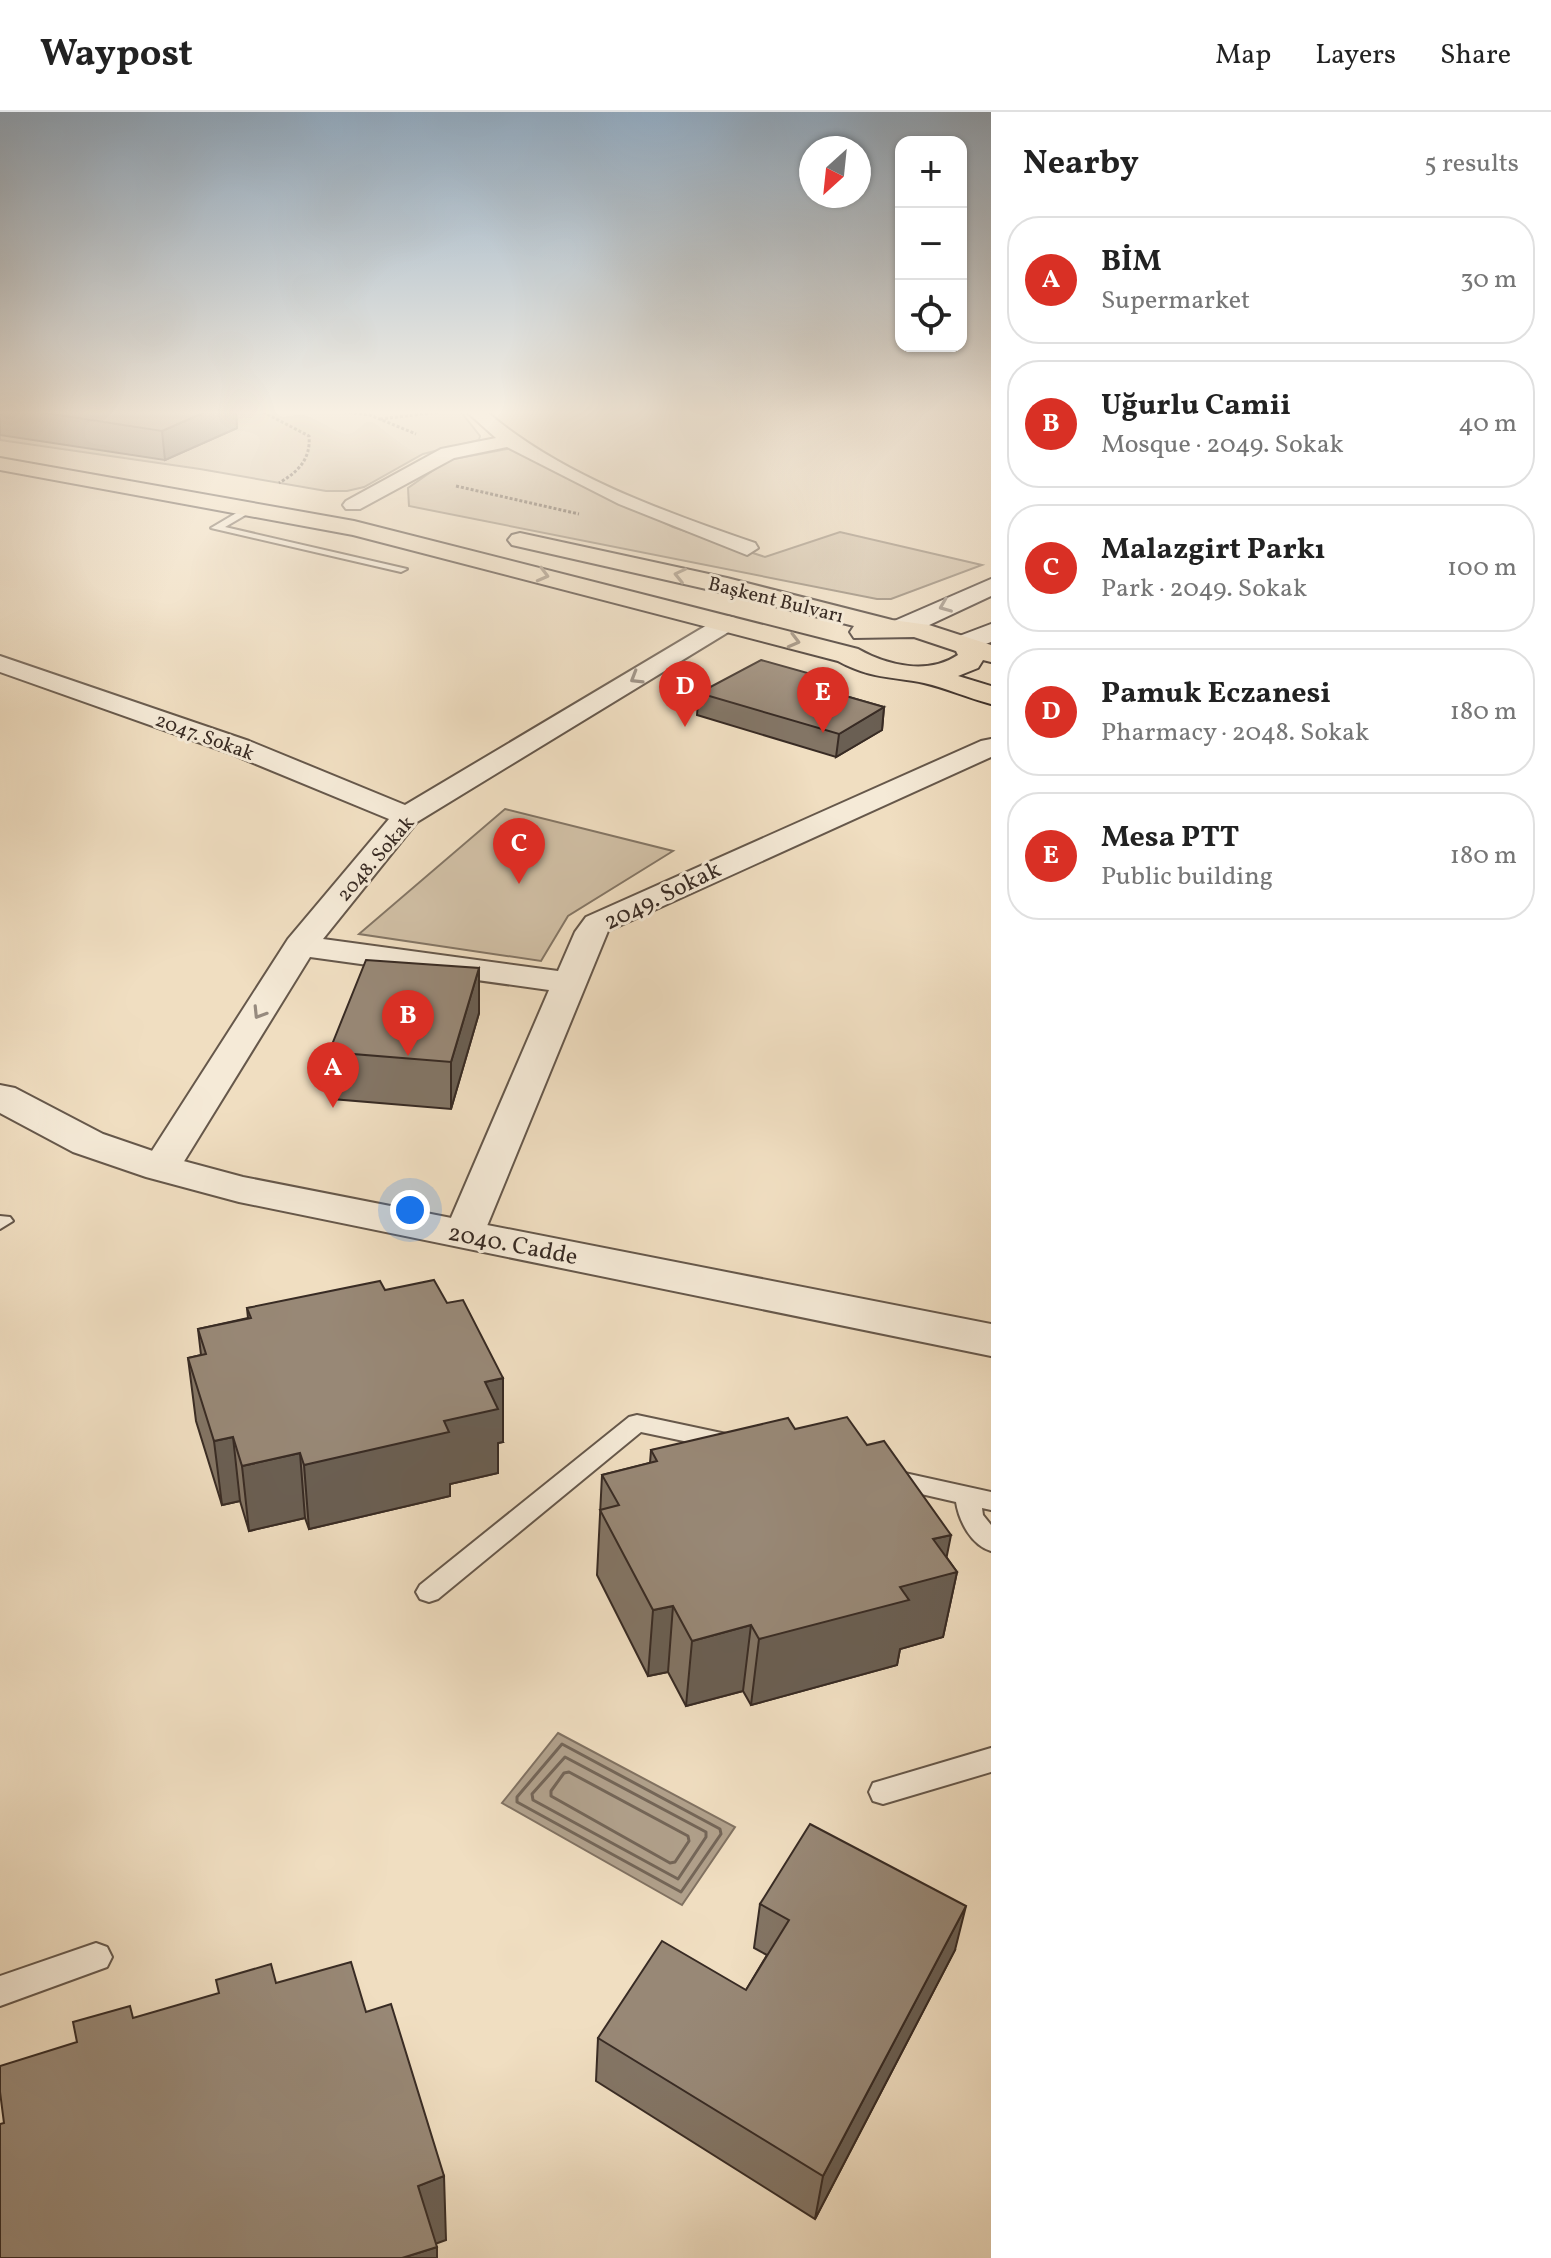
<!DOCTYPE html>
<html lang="en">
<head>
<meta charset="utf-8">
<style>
	:root { --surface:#fff; --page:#f2f2f2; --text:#222; --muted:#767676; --line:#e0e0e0; --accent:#d93025 }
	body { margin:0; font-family:Vollkorn,serif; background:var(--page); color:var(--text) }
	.controls { position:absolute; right:24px; top:24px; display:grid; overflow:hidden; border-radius:16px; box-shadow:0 2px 6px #0004 }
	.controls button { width:72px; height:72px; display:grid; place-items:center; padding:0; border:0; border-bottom:2px solid var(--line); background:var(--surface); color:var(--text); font:40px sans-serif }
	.compass { position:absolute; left:799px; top:24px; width:72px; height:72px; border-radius:50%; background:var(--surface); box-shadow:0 2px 6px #0004; rotate:207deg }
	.you { position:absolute; left:410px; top:1098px; width:28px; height:28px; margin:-20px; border:6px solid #fff; border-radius:50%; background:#1a73e8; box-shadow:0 0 0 12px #1a73e833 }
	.badge { display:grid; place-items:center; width:52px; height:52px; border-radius:50%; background:var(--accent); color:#fff; font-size:26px; font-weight:700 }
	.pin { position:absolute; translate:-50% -66px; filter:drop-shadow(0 2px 4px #0008) }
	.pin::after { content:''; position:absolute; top:42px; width:28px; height:24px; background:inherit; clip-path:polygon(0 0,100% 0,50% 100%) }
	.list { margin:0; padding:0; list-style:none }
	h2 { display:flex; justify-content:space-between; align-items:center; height:104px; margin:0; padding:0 32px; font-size:34px }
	h2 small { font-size:26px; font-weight:400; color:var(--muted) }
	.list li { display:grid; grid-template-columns:52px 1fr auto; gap:24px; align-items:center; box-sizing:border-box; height:128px; margin:0 16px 16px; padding:0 16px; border:2px solid var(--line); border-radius:32px }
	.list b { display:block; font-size:30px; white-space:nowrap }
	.list p { margin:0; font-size:26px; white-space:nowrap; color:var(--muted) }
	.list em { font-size:26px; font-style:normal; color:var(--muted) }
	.icon { flex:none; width:44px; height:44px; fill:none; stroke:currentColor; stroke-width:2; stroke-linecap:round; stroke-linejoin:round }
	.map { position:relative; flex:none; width:991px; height:2146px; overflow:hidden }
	header { display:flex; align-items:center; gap:48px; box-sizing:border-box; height:112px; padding:0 40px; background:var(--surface); border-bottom:2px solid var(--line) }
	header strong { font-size:38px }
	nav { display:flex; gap:44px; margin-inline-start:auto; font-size:28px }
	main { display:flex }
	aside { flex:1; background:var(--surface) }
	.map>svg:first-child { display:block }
	.green { fill:#d1c0a6; stroke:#847665; stroke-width:2 }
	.water { fill:#b1a18c; stroke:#817262; stroke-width:2 }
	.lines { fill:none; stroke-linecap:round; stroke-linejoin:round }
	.shore { stroke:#746658; stroke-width:3 }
	.service-casing { stroke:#66584b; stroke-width:4 }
	.minor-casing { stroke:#66584b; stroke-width:4 }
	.tertiary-casing { stroke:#66584b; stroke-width:4 }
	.secondary-casing { stroke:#382b24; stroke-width:4 }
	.primary-casing { stroke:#382b24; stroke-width:4 }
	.path { stroke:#382b24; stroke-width:3; stroke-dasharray:3 2; stroke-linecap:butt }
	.service { fill:#f5ead7; fill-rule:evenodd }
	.minor { fill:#f5ead7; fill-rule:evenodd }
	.tertiary { fill:#f5ead7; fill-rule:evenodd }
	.secondary { fill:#f5ead7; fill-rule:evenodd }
	.primary { fill:#f0dec1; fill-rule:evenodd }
	.wall { fill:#837565; stroke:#382b24; stroke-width:2 }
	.shaded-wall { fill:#6a5f53; stroke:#382b24; stroke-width:2 }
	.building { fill:#988876; stroke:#382b24; stroke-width:2 }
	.oneway { stroke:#948472 }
	.oneway2 { stroke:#968a7e }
	.labels { text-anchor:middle; stroke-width:6; stroke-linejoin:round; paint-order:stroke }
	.far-street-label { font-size:20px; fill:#382b24; stroke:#f5ead7 }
	.street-label { font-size:24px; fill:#382b24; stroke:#f5ead7 }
</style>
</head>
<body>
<header>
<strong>Waypost</strong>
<nav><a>Map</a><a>Layers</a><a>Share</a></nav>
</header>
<main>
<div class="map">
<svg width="991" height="2146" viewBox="0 0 991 2146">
	<rect width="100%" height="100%" fill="#f0dec1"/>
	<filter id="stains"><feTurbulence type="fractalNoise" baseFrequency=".0025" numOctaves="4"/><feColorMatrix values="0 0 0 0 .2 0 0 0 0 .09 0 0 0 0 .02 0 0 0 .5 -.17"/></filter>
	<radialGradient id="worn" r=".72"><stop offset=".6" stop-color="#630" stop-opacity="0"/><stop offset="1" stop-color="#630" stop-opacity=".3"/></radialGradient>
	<path class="green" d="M 0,300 L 461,300 L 480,324 L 479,328 L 423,342 L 364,375 L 347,379 L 326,379 L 200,357 L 0,328 Z
		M 512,336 L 673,415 L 765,445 L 840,420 L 982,453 L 891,487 L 877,487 L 409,394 L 408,376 L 448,348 Z
		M 505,697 L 673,739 L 568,804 L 541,849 L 359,822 Z"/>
	<path class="water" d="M 558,1621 L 735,1715 L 682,1793 L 502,1691 Z"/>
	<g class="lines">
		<path class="shore" d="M 562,1632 L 720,1717 L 721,1722 L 681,1780 L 517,1690 L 517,1685 Z
			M 565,1645 L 706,1720 L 706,1725 L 678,1767 L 533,1688 L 532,1682 Z
			M 569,1660 L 688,1724 L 689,1729 L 675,1750 L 670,1751 L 551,1684 L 551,1679 L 564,1661 Z"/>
		<g class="service-casing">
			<path id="service" d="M 250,393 L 255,396 L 254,398 L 225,415 L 407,457 L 401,460 L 211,416 Z
				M 0,1104 L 10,1105 L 13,1109 L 0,1117 Z
				M 637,1303 L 731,1323 L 739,1325 L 743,1331 L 739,1337 L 731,1339 L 641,1320 L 438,1487 L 429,1490 L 420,1487 L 416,1480 L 420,1473 L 629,1305 Z
				M 891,1358 L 991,1380 L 991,1398 L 982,1396 L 983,1403 L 991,1413 L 991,1439 C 971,1433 959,1409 956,1390 L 882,1373 L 879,1367 L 882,1361 Z
				M 991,1636 L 991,1660 L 883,1692 L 873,1689 L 869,1680 L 873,1671 Z
				M 96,1831 L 107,1835 L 112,1845 L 107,1855 L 0,1894 L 0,1864 Z"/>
		</g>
		<g class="minor-casing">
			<path id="minor" d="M 467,300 L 487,300 C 562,364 663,399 755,431 L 758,436 L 747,443 L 619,392 L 507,335 L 454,346 L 360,397 L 346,397 L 343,393 L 346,389 L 441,337 L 496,326 Z
				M 727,504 L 735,506 L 739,511 L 735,516 L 417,710 L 323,827 L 558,859 L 575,820 L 586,805 L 981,629 L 991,627 L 991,645 L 608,819 L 480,1131 L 465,1135 L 450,1131 L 444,1122 L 549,878 L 310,845 L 175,1064 L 161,1068 L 147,1064 L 141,1056 L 288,827 L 389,707 L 229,641 L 0,560 L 0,544 L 249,629 L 405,693 L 719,506 Z"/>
		</g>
		<g class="tertiary-casing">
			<path id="tertiary" d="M 0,973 L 15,976 L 103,1022 L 176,1047 L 243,1065 L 991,1212 L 991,1244 L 239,1090 L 146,1065 L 73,1040 L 0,1001 Z"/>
		</g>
		<g class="secondary-casing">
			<path id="secondary" d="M 991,467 L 991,484 L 910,522 L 892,522 L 888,516 L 892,510 Z
				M 991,512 L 991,530 L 964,540 L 954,538 L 951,532 L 954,526 Z"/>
		</g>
		<g class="primary-casing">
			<path id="primary" d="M 0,346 L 354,409 L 858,537 C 888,554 928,563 958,543 L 956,539 L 914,525 L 854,526 L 850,520 L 854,514 L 724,481 L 512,433 L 508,428 L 512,423 L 520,421 L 727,466 L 892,508 L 929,513 L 991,533 L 991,550 L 983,548 L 978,556 L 958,564 L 991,574 L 991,592 C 968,586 946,576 924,571 C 890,564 871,567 838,549 L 353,423 L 0,358 Z"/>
		</g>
		<path class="path" d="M 263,300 L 309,324 C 311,347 298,360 279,371
			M 344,300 L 370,303 L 416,322
			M 380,307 L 440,300
			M 456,374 L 579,402"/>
		<use href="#service" class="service"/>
		<use href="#minor" class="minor"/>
		<use href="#tertiary" class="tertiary"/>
		<use href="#secondary" class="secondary"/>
		<use href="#primary" class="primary"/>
	</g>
	<path class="wall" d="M 0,300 L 236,300 L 237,316 L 165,348 L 0,323 Z
		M 828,579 L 884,595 L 882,618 L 836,645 L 697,603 L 699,581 Z
		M 479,856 L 479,901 L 451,997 L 332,987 L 329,940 Z
		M 385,1178 L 503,1330 L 498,1331 L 498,1361 L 450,1372 L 450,1384 L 309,1417 L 305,1406 L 249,1419 L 240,1389 L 222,1393 L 196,1309 L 188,1246 L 201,1243 L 198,1217 L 248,1206 L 247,1196 Z
		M 795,1317 L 947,1446 L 957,1460 L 943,1525 L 900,1537 L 897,1553 L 751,1593 L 743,1579 L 686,1594 L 668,1560 L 648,1564 L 597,1463 L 602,1363 L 650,1351 L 651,1338 Z
		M 760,1792 L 955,1838 L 815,2107 L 596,1969 L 598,1926 L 746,1878 L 767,1843 L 754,1836 Z"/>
	<path class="shaded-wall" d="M 205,300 L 236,300 L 237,316 L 165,348 L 162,319 Z
		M 829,567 L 827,589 L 814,575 Z
		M 884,595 L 882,618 L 836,645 L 839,622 Z
		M 479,856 L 479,901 L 451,997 L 451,950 Z
		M 503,1266 L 503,1330 L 498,1331 L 498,1361 L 450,1372 L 450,1384 L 309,1417 L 304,1353 L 444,1309 L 485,1270 Z
		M 233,1325 L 240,1389 L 222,1393 L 214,1329 Z
		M 300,1341 L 305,1406 L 249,1419 L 242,1354 Z
		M 951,1423 L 943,1463 L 957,1460 L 943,1525 L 900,1537 L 897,1553 L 751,1593 L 759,1527 L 900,1475 L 933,1427 Z
		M 673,1494 L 668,1560 L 648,1564 L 653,1498 Z
		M 751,1513 L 743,1579 L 686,1594 L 692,1529 Z
		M 966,1794 L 955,1838 L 815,2107 L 823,2064 Z
		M 444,2064 L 446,2128 L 421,2137 L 418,2074 Z
		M 437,2135 L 437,2146 L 402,2146 Z"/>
	<path class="building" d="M 39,300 L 205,300 L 162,319 Z
		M 761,548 L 829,567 L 814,575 L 884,595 L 839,622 L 699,581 Z
		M 366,848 L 479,856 L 451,950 L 329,940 Z
		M 434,1168 L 447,1191 L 463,1188 L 503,1266 L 485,1270 L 498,1297 L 444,1309 L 449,1320 L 304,1353 L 300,1341 L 242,1354 L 233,1325 L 214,1329 L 188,1246 L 206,1242 L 198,1217 L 251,1206 L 247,1196 L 380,1169 L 385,1178 Z
		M 847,1305 L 867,1333 L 884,1329 L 951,1423 L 933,1427 L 957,1460 L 900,1475 L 909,1488 L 759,1527 L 751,1513 L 692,1529 L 673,1494 L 653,1498 L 600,1398 L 619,1393 L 602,1363 L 657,1349 L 651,1338 L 788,1306 L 795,1317 Z
		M 810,1712 L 966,1794 L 823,2064 L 598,1926 L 662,1829 L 746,1878 L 789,1808 L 760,1792 Z
		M 351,1850 L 366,1900 L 391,1892 L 444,2064 L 418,2074 L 437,2135 L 402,2146 L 0,2146 L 0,2012 L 4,2011 L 0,1980 L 0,1954 L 77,1930 L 73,1910 L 130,1894 L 133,1906 L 219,1881 L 216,1868 L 271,1852 L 276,1871 Z"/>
	<defs><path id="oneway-chevron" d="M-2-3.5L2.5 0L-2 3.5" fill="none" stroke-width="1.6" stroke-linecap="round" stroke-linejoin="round" transform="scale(2)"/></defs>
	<g class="oneway">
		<use href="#oneway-chevron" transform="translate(543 463) rotate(15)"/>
		<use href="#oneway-chevron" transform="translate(680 463) rotate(-167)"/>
		<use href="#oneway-chevron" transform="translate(794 529) rotate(15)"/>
	</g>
	<g class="oneway2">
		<use href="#oneway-chevron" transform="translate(945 494) rotate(158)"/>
		<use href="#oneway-chevron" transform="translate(636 566) rotate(149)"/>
		<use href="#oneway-chevron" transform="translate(259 901) rotate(122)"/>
	</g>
	<linearGradient id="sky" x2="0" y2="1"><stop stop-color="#92acc3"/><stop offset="0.5" stop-color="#f8f0e3"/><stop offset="1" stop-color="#f8f0e3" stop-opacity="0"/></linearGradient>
	<rect width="991" height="601" fill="url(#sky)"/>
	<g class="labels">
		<g class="far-street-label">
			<text transform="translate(776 487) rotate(14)" y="7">Başkent Bulvarı</text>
			<text transform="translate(205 624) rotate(20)" y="7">2047. Sokak</text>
			<text transform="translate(375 746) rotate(-49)" y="7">2048. Sokak</text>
		</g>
		<g class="street-label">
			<text transform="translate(662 783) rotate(-26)" y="8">2049. Sokak</text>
			<text transform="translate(513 1132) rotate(11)" y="8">2040. Cadde</text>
		</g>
	</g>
	<rect width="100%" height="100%" filter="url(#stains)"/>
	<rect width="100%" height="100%" fill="url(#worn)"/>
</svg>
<div class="controls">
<button>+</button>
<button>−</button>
<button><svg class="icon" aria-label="locate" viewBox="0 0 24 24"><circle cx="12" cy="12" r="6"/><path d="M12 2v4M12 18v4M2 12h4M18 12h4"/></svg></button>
</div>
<svg class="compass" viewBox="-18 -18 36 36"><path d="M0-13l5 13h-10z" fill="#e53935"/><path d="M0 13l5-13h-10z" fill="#767676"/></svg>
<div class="you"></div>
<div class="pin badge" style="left:333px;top:996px">A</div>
<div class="pin badge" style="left:408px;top:944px">B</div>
<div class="pin badge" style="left:519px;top:772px">C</div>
<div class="pin badge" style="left:685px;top:615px">D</div>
<div class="pin badge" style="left:823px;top:621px">E</div>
</div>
<aside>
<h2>Nearby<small>5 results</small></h2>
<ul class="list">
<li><span class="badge">A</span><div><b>BİM</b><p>Supermarket</p></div><em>30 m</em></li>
<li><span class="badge">B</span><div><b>Uğurlu Camii</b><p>Mosque · 2049. Sokak</p></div><em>40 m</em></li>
<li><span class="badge">C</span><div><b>Malazgirt Parkı</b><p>Park · 2049. Sokak</p></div><em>100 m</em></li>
<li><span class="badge">D</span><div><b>Pamuk Eczanesi</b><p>Pharmacy · 2048. Sokak</p></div><em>180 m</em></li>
<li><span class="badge">E</span><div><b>Mesa PTT</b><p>Public building</p></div><em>180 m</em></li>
</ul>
</aside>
</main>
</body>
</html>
